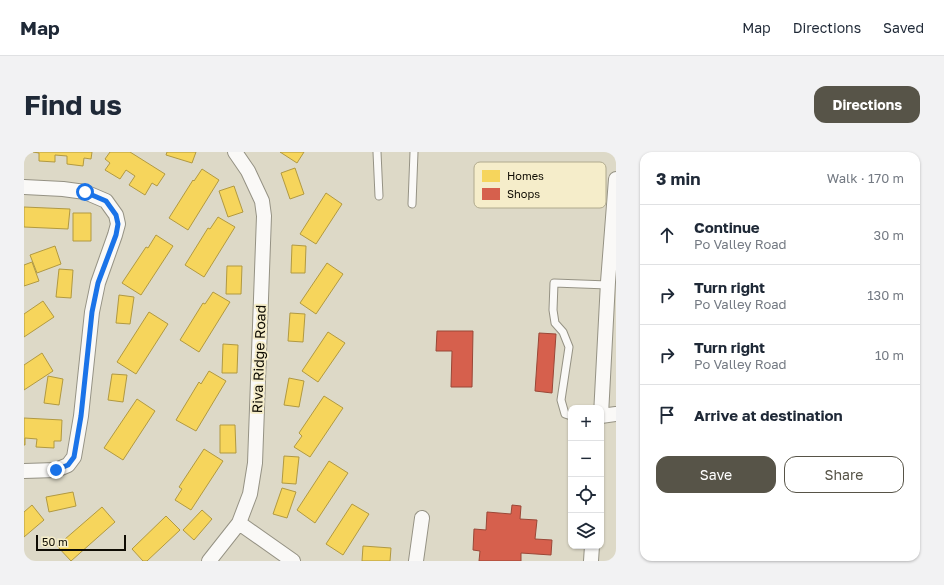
<!DOCTYPE html>
<html lang="en">
<head>
<meta charset="utf-8">
<style>
	:root { --surface:#fff; --page:#f2f2f3; --text:#1f2937; --muted:#747a83; --line:#e0e1e3; --accent:#575448 }
	body { margin:0; font-family:"Golos Text",sans-serif; background:var(--page); color:var(--text) }
	.controls { position:absolute; right:12px; bottom:12px; display:grid; overflow:hidden; border-radius:8px; box-shadow:0 1px 3px #0004 }
	.controls button { width:36px; height:36px; display:grid; place-items:center; padding:0; border:0; border-bottom:1px solid var(--line); background:var(--surface); color:var(--text); font:20px sans-serif }
	.scale { position:absolute; left:12px; bottom:10px; width:90px; box-sizing:border-box; padding-left:4px; border:2px solid #0f0c03; border-top:0; font-size:11px; line-height:14px; white-space:nowrap; color:#0f0c03; -webkit-text-stroke:3px #f5edca; paint-order:stroke }
	.stop { position:absolute; width:12px; height:12px; margin:-9px; border:3px solid #1a73e8; border-radius:50%; background:#fff }
	.stop.end { background:#1a73e8; border-color:#fff; box-shadow:0 1px 4px #0008 }
	.list { margin:0; padding:0; list-style:none }
	h2 { display:flex; justify-content:space-between; align-items:center; height:52px; margin:0; padding:0 16px; font-size:17px }
	h2 small { font-size:13px; font-weight:400; color:var(--muted) }
	.list li { display:grid; grid-template-columns:26px 1fr auto; gap:12px; align-items:center; box-sizing:border-box; height:60px; padding:0 16px; border-top:1px solid var(--line) }
	.list b { display:block; font-size:15px; white-space:nowrap }
	.list p { margin:0; font-size:13px; white-space:nowrap; color:var(--muted) }
	.list em { font-size:13px; font-style:normal; color:var(--muted) }
	.actions { display:flex; gap:8px; padding:12px 16px }
	.actions a { flex:1; padding:9px 0; border:1px solid var(--accent); border-radius:12px; text-align:center; font-size:14px; color:var(--accent) }
	.actions .main { background:var(--accent); color:#fff }
	.icon { flex:none; width:22px; height:22px; fill:none; stroke:currentColor; stroke-width:2; stroke-linecap:round; stroke-linejoin:round }
	.map { position:relative; flex:none; width:592px; height:409px; overflow:hidden; border-radius:12px }
	header { display:flex; align-items:center; gap:24px; box-sizing:border-box; height:56px; padding:0 20px; background:var(--surface); border-bottom:1px solid var(--line) }
	header strong { font-size:19px }
	nav { display:flex; gap:22px; margin-inline-start:auto; font-size:14px }
	.intro { display:flex; align-items:center; justify-content:space-between; box-sizing:border-box; height:96px; padding:0 24px }
	h1 { margin:0; font-size:28px }
	.button { padding:10px 18px; border-radius:12px; background:var(--accent); color:#fff; font-size:14px; font-weight:700 }
	main { display:flex; gap:24px; padding:0 24px }
	aside { flex:1; background:var(--surface); border-radius:12px; box-shadow:0 1px 3px #0004 }
	.map>svg:first-child { display:block }
	.homes { fill:#f6d55c; stroke:#b19941 }
	.shops { fill:#d6604d; stroke:#9a4737 }
	.lines { fill:none; stroke-linecap:round; stroke-linejoin:round }
	.service-casing { stroke:#959284; stroke-width:9 }
	.minor-casing { stroke:#959284; stroke-width:16 }
	.service { stroke:#faf9f7; stroke-width:7 }
	.minor { stroke:#faf9f7; stroke-width:14 }
	.route { stroke:#1a73e8; stroke-width:5 }
	.labels { text-anchor:middle; stroke-width:4; stroke-linejoin:round; paint-order:stroke }
	.street-label { font-size:14px; fill:#0f0c03; stroke:#f5edca }
	.key { fill:#f5edca; stroke:#b0aa8e; stroke-width:1 }
	.key-label { font-size:11px; fill:#0f0c03 }
</style>
</head>
<body>
<header>
<strong>Map</strong>
<nav><a>Map</a><a>Directions</a><a>Saved</a></nav>
</header>
<div class="intro"><h1>Find us</h1><a class="button">Directions</a></div>
<main>
<div class="map">
<svg width="592" height="409" viewBox="0 0 592 409">
	<rect width="100%" height="100%" fill="#ddd9c7"/>
	<path class="homes" d="M 9,0 L 68,0 L 67,7 L 60,6 L 59,14 L 43,12 L 43,4 L 31,3 L 31,10 L 15,9 L 15,1 Z
		M 86,0 L 106,0 L 141,22 L 133,34 L 128,31 L 121,43 L 105,33 L 111,24 L 102,18 L 96,27 L 81,18 L 86,11 L 81,7 Z
		M 143,0 L 172,0 L 168,11 L 142,3 Z
		M 256,0 L 280,0 L 273,11 Z
		M 271,16 L 280,42 L 266,47 L 257,21 Z
		M 178,17 L 195,28 L 164,78 L 145,66 L 169,28 L 170,29 Z
		M 210,34 L 219,60 L 204,65 L 195,39 Z
		M 302,41 L 318,52 L 292,92 L 276,82 Z
		M 0,55 L 46,57 L 44,77 L 0,75 Z
		M 49,61 L 67,61 L 67,89 L 49,89 Z
		M 194,65 L 211,75 L 180,125 L 161,113 L 184,76 L 186,77 Z
		M 132,83 L 149,94 L 117,143 L 98,131 L 122,95 L 124,96 Z
		M 268,93 L 282,94 L 281,121 L 267,121 Z
		M 31,94 L 37,112 L 13,121 L 6,103 Z
		M 8,110 L 15,129 L 0,134 L 0,113 Z
		M 303,111 L 319,122 L 292,162 L 276,151 Z
		M 203,114 L 218,114 L 217,142 L 202,142 Z
		M 35,117 L 49,118 L 47,146 L 32,145 Z
		M 189,140 L 206,150 L 175,200 L 156,188 L 179,151 L 181,152 Z
		M 95,143 L 110,145 L 106,172 L 92,171 Z
		M 19,149 L 30,165 L 0,185 L 0,162 Z
		M 125,160 L 144,172 L 112,222 L 93,210 Z
		M 266,161 L 281,162 L 279,190 L 264,189 Z
		M 304,180 L 321,191 L 294,230 L 278,219 Z
		M 199,192 L 214,193 L 213,221 L 198,221 Z
		M 18,201 L 29,219 L 0,238 L 0,213 Z
		M 185,219 L 202,229 L 172,279 L 152,268 L 175,230 L 177,232 Z
		M 88,222 L 103,223 L 99,250 L 84,248 Z
		M 24,224 L 39,227 L 35,253 L 20,251 Z
		M 265,226 L 280,229 L 275,255 L 260,253 Z
		M 300,244 L 319,256 L 286,305 L 270,295 L 278,284 L 275,281 Z
		M 113,247 L 131,259 L 99,308 L 80,296 Z
		M 0,266 L 38,268 L 37,289 L 30,289 L 30,296 L 12,295 L 13,287 L 1,286 L 1,293 L 0,293 Z
		M 196,273 L 211,273 L 212,301 L 196,301 Z
		M 180,297 L 199,309 L 167,358 L 151,348 L 158,337 L 155,335 Z
		M 260,304 L 275,305 L 272,332 L 258,331 Z
		M 305,309 L 324,321 L 291,371 L 273,358 Z
		M 258,336 L 272,340 L 263,366 L 249,362 Z
		M 49,340 L 52,354 L 25,360 L 22,345 Z
		M 328,352 L 345,362 L 319,403 L 302,392 Z
		M 8,353 L 20,368 L 0,385 L 0,360 Z
		M 78,355 L 91,370 L 47,409 L 33,394 Z
		M 178,358 L 188,367 L 170,388 L 159,378 Z
		M 142,364 L 156,378 L 123,409 L 119,409 L 108,397 Z
		M 339,394 L 367,396 L 366,409 L 338,409 Z"/>
	<path class="shops" d="M 413,179 L 449,179 L 448,235 L 427,235 L 428,199 L 412,199 Z
		M 515,181 L 532,182 L 528,241 L 511,239 Z
		M 488,353 L 497,354 L 496,367 L 513,368 L 511,387 L 528,388 L 527,403 L 497,401 L 497,409 L 455,409 L 456,399 L 449,398 L 450,377 L 462,378 L 463,360 L 487,362 Z"/>
	<g class="lines">
		<g class="service-casing">
			<path id="service" d="M 353,0 L 355,44
				M 388,52 L 390,0
				M 547,264 L 541,262 L 537,248 L 545,195 L 539,180 L 531,171 L 529,158 L 530,131 L 584,133"/>
		</g>
		<g class="minor-casing">
			<path id="minor" d="M 0,35 L 39,37 L 61,40 L 82,49 L 92,63 L 94,72 L 91,83 L 74,131 L 68,160 L 57,264 L 50,305 L 44,313 L 32,318 L 0,319
				M 577,263 L 584,130 L 592,27
				M 577,264 L 592,262
				M 215,371 L 269,409
				M 185,409 L 215,371 L 226,342 L 231,311 L 240,64 L 238,49 L 224,19 L 211,0
				M 392,409 L 398,366
				M 567,409 L 568,394"/>
		</g>
		<use href="#service" class="service"/>
		<use href="#minor" class="minor"/>
	</g>
	<g class="lines">
		<path class="route" d="M 32,318 L 44,313 L 50,305 L 57,264 L 68,160 L 74,131 L 92,83 L 94,72 L 92,63 L 82,49 L 61,40"/>
	</g>
	<g class="labels">
		<g class="street-label">
			<text transform="translate(235 207) rotate(-88)" y="5">Riva Ridge Road</text>
		</g>
	</g>
	<rect x="450" y="10" width="132" height="46" rx="6" class="key"/>
	<rect x="458" y="18" width="18" height="12" fill="#f6d55c"/>
	<rect x="458" y="36" width="18" height="12" fill="#d6604d"/>
	<g class="key-label">
		<text x="483" y="28">Homes</text>
		<text x="483" y="46">Shops</text>
	</g>
</svg>
<div class="controls">
<button>+</button>
<button>−</button>
<button><svg class="icon" aria-label="locate" viewBox="0 0 24 24"><circle cx="12" cy="12" r="6"/><path d="M12 2v4M12 18v4M2 12h4M18 12h4"/></svg></button>
<button><svg class="icon" aria-label="layers" viewBox="0 0 24 24"><path d="M12 4l9 5-9 5-9-5zM3 14l9 5 9-5"/></svg></button>
</div>
<div class="scale">50 m</div>
<div class="stop" style="left:61px;top:40px"></div>
<div class="stop end" style="left:32px;top:318px"></div>
</div>
<aside>
<h2>3 min<small>Walk · 170 m</small></h2>
<ul class="list">
<li><svg class="icon" aria-label="ahead" viewBox="0 0 24 24"><path d="M12 20V5M6 11l6-6 6 6"/></svg><div><b>Continue</b><p>Po Valley Road</p></div><em>30 m</em></li>
<li><svg class="icon" aria-label="right" viewBox="0 0 24 24"><path d="M7 20v-9h11M14 6l5 5-5 5"/></svg><div><b>Turn right</b><p>Po Valley Road</p></div><em>130 m</em></li>
<li><svg class="icon" aria-label="right" viewBox="0 0 24 24"><path d="M7 20v-9h11M14 6l5 5-5 5"/></svg><div><b>Turn right</b><p>Po Valley Road</p></div><em>10 m</em></li>
<li><svg class="icon" aria-label="arrive" viewBox="0 0 24 24"><path d="M6 21V4h12l-3 4 3 4H6"/></svg><div><b>Arrive at destination</b></div></li>
</ul>
<div class="actions"><a class="main">Save</a><a>Share</a></div>
</aside>
</main>
</body>
</html>
